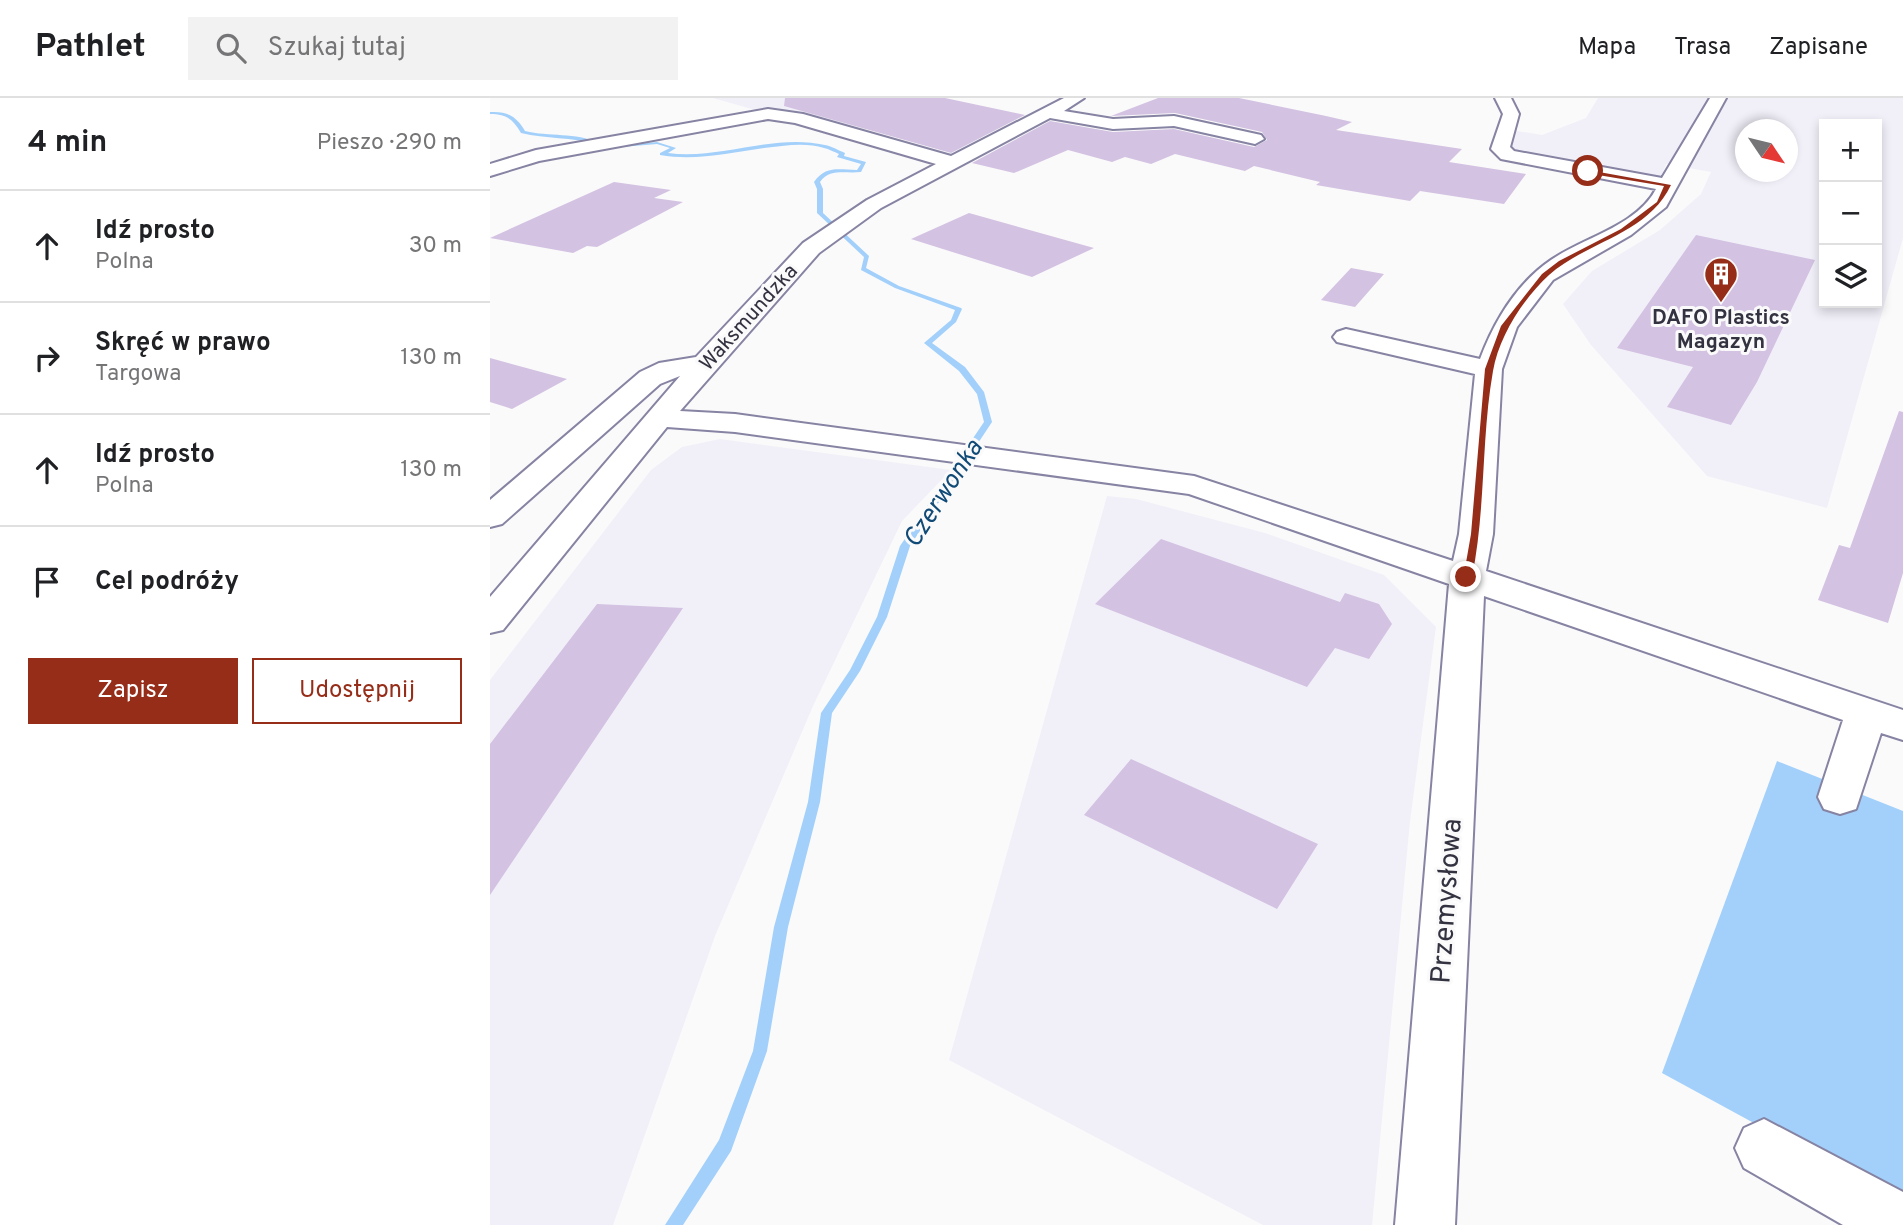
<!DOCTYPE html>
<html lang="pl">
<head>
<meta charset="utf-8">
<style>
	:root { --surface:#fff; --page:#f2f2f2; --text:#202124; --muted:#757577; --line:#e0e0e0; --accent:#962d19 }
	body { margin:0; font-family:Overpass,sans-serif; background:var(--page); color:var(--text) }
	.controls { position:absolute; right:21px; top:21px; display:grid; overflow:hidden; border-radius:0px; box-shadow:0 4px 10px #0003 }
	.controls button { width:63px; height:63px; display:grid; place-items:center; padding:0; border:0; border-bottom:2px solid var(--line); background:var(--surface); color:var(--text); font:35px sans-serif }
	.compass { position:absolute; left:1245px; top:21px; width:63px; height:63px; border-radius:50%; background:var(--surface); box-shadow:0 4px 10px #0003; rotate:125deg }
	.stop { position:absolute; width:21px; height:21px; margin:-16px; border:5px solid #962d19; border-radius:50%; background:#fff }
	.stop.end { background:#962d19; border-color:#fff; box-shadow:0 2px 7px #0008 }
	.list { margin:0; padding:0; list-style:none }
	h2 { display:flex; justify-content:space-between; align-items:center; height:91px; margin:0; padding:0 28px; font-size:30px }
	h2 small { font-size:23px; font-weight:400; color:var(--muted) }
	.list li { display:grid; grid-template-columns:46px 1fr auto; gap:21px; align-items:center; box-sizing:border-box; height:112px; padding:0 28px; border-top:2px solid var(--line) }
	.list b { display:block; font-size:26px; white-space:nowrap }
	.list p { margin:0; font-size:23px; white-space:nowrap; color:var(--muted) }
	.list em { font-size:23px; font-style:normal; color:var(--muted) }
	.actions { display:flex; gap:14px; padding:21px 28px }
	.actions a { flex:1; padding:16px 0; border:2px solid var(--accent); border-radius:0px; text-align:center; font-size:24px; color:var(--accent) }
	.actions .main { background:var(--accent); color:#fff }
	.icon { flex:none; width:38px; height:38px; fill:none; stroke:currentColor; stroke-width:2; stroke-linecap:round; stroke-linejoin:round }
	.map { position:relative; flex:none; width:1413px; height:1127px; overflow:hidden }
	header { display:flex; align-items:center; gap:42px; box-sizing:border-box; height:98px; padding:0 35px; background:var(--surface); border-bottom:2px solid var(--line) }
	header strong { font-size:33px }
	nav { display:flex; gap:38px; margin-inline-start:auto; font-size:24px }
	.search { width:490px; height:63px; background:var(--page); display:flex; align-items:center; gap:18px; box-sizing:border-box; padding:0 24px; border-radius:0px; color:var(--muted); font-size:26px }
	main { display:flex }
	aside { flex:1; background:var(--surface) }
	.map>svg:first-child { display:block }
	.built { fill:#f1f0f9; fill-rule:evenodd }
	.water { fill:#a2d0fb }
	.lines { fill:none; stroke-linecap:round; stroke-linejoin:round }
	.stream { fill:#a2d0fb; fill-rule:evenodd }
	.building { fill:#d3c2e2 }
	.minor-casing { stroke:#8683a3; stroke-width:4 }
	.minor { fill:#fff; fill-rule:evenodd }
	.route { fill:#962d19 }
	.labels { text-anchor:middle; stroke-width:6; stroke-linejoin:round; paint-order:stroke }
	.far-street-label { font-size:21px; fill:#333240; stroke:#fafafa }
	.far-poi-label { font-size:21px; font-weight:bold; fill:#333240; stroke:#fafafa }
	.water-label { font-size:26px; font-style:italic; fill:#104a77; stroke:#fafafa }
	.near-street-label { font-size:28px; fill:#333240; stroke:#fafafa }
</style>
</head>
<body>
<header>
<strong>Pathlet</strong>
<div class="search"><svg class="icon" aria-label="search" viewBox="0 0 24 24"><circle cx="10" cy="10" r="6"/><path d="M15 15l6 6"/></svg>Szukaj tutaj</div>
<nav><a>Mapa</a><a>Trasa</a><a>Zapisane</a></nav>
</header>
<main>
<aside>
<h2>4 min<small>Pieszo · 290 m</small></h2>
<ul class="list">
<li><svg class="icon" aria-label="ahead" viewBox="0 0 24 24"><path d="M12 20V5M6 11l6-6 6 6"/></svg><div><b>Idź prosto</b><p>Polna</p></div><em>30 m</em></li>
<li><svg class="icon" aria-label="right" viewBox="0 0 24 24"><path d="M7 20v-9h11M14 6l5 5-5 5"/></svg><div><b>Skręć w prawo</b><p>Targowa</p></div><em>130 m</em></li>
<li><svg class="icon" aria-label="ahead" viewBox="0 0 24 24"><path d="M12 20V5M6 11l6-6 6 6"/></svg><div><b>Idź prosto</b><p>Polna</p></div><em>130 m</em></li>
<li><svg class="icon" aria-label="arrive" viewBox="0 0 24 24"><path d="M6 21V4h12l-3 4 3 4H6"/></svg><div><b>Cel podróży</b></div></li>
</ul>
<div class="actions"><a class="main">Zapisz</a><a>Udostępnij</a></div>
</aside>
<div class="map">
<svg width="1413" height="1127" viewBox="0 0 1413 1127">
	<rect width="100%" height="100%" fill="#fafafa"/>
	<path class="built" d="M 223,0 L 450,0 L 408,21 L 354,37 Z
		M 1108,0 L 1413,0 L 1413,140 L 1337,410 L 1217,378 L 1101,247 L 1073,206 L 1102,173 L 1170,132 L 1211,96 L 1221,74 L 1176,66 L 1170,82 L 1018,55 L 1021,32 L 1052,37 L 1096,20 ZM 1334,26 L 1387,26 L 1387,205 L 1334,205 ZM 1255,32 L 1297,32 L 1297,74 L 1255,74 Z
		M 230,341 L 461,372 L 412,423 L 323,608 L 225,838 L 123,1127 L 0,1127 L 0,582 L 161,372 L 192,349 Z
		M 617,398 L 646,401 L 775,435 L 894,477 L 946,529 L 920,723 L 882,1127 L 773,1127 L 459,962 Z"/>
	<path class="water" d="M 1287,663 L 1413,713 L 1413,1106 L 1172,975 Z"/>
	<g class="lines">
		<path class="stream" d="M 0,14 C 17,13 26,18 35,33 C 59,39 86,34 108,45 L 106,46 C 82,39 56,41 31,35 C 23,21 16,16 0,16 Z
			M 167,44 L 186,50 L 178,55 C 230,62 284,35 335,47 C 341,48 348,52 355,55 L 354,58 L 376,64 L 371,74 C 355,76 340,70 330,84 L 333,91 L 333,115 L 379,158 L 376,170 L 409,188 L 471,210 L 472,211 L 466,224 L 442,245 L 475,269 L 494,294 L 502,324 L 420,448 L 397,519 L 370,573 L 342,615 L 330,704 L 298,829 L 277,953 L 241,1053 L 193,1127 L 175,1127 L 229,1042 L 263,953 L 284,829 L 318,704 L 331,615 L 360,572 L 387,519 L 410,448 L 494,324 L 487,296 L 469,273 L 434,245 L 461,222 L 465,212 L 405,190 L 371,172 L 374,159 L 327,115 L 327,91 L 324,84 C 336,67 349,72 367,72 L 371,66 L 347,59 L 349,56 C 344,54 339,51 334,50 C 315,44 293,48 274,50 C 239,55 205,63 170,57 L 170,55 L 180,50 L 167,46 L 120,50 L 118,49 Z"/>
	</g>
	<path class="building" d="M 295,0 L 455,0 L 535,17 L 461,55 L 294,8 Z
		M 668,0 L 749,0 L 836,18 L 862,24 L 846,32 L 972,51 L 959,64 L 1036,76 L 1014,106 L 930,93 L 920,103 L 826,87 L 830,84 L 764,68 L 755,73 L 685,56 L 661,66 L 635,59 L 622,64 L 578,52 L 524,75 L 482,65 L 560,23 L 623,34 L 684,31 L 764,49 L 777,42 L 772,34 L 685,15 L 621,18 Z
		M 124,84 L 181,92 L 164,100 L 193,104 L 107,149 L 97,148 L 83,155 L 0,140 Z
		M 479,115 L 604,150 L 542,179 L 421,141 Z
		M 1206,137 L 1325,162 L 1267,284 L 1241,327 L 1177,309 L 1203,269 L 1127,250 Z
		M 861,170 L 894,176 L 865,209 L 831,202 Z
		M 0,260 L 77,281 L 22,311 L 0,304 Z
		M 1409,313 L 1413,314 L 1413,475 L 1398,525 L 1328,502 L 1349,447 L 1360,450 Z
		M 671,441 L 850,504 L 855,495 L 889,506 L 902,526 L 879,561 L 845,550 L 817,589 L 605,506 Z
		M 107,506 L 193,510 L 0,797 L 0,646 Z
		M 641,661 L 828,746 L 787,811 L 594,717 Z"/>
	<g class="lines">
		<g class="minor-casing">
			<path id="minor" d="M 574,0 L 594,0 L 574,13 L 623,21 L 684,18 L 771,37 L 774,41 L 765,46 L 684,28 L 623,31 L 560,20 L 391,110 L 329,155 L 190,313 L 245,316 L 704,378 L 963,463 L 969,436 L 985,276 L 847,244 L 843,239 L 847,234 L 856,231 L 990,261 C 1004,224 1027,185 1061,162 C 1094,139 1147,128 1166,91 L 1011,61 L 1001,51 L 1013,16 L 1005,0 L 1021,0 L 1029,16 L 1020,49 L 1024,53 L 1172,80 L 1220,0 L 1236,0 L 1176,109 L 1141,137 L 1063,182 L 1027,229 L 1012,271 L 1003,436 L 996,473 L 1413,612 L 1413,642 L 1391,635 L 1366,711 L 1350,716 L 1334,711 L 1328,699 L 1353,622 L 994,498 L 965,1127 L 905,1127 L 959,486 L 699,396 L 245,334 L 177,329 L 13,532 L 0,535 L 0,499 L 190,278 L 170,286 L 12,426 L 0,429 L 0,402 L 150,274 L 169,265 L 206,259 L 313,145 L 377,102 L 446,66 L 305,25 L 278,21 L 49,63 L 0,78 L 0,66 L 46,52 L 278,11 L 313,16 L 461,58 Z
				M 1274,1021 L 1413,1094 L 1413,1127 L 1353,1127 L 1254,1070 L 1245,1050 L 1254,1030 Z"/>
		</g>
		<use href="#minor" class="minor"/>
	</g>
	<path class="route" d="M 1098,72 L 1181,87 C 1157,137 1097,143 1059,177 C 1033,201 1009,238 1003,273 C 991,341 996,410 982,479 L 973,482 L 981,436 L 995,271 L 1011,228 L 1052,176 L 1069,163 L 1131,131 L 1167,104 L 1174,88 L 1096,75 Z"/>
	<defs>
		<g id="building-pin" transform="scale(1.75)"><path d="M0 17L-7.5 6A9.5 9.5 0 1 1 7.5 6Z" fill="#962d19" stroke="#fafafa"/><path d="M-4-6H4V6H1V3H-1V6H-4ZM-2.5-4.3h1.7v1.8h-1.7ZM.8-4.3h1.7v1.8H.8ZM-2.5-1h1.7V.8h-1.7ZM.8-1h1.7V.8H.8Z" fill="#fff"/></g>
	</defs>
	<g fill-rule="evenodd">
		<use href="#building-pin" x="1231" y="176"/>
	</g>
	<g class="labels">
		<g class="far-street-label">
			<text transform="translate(258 219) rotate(-48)" y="7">Waksmundzka</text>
		</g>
		<g class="far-poi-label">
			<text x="1231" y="226">DAFO Plastics<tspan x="1231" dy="24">Magazyn</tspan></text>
		</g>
		<g class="water-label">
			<text transform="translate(452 395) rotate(-57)" y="9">Czerwonka</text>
		</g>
		<g class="near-street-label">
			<text transform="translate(955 803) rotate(-86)" y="10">Przemysłowa</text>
		</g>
	</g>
</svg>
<div class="controls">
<button>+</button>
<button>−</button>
<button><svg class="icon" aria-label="layers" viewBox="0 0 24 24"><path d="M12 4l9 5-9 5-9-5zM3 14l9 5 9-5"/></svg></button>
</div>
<svg class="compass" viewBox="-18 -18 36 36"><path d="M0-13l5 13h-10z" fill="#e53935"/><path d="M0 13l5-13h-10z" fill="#757577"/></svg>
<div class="stop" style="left:1098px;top:73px"></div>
<div class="stop end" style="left:976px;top:479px"></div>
</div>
</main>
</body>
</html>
